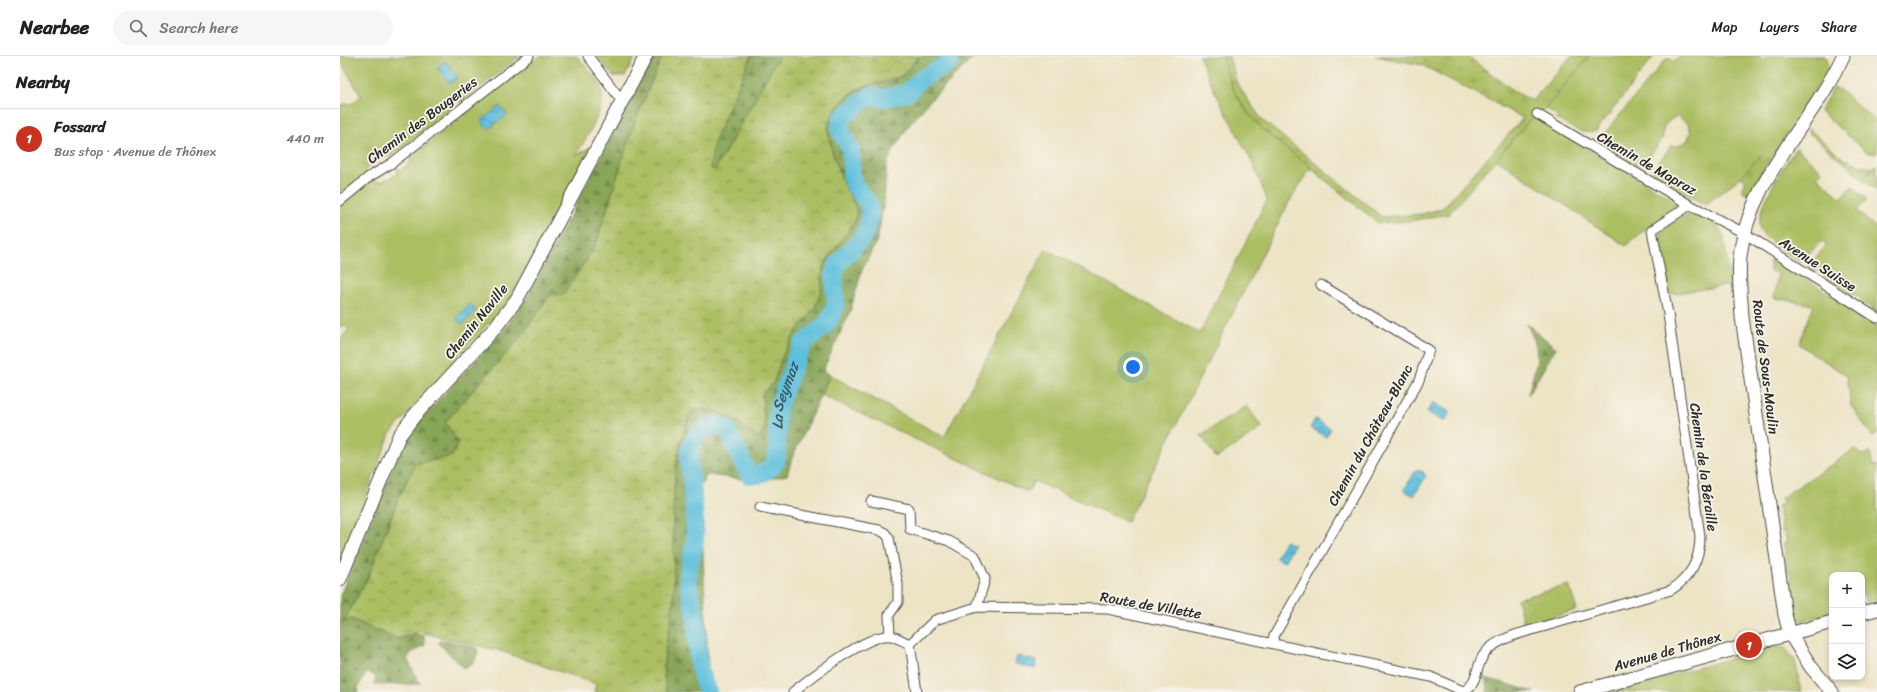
<!DOCTYPE html>
<html lang="en">
<head>
<meta charset="utf-8">
<style>
	:root { --surface:#fff; --page:#f6f6f6; --text:#222; --muted:#767676; --line:#e0e0e0; --accent:#c8321e }
	body { margin:0; font-family:Sriracha,sans-serif; background:var(--page); color:var(--text) }
	.controls { position:absolute; right:12px; bottom:12px; display:grid; overflow:hidden; border-radius:8px; box-shadow:0 2px 6px #0003 }
	.controls button { width:36px; height:36px; display:grid; place-items:center; padding:0; border:0; border-bottom:1px solid var(--line); background:var(--surface); color:var(--text); font:20px sans-serif }
	.you { position:absolute; left:793px; top:311px; width:14px; height:14px; margin:-10px; border:3px solid #fff; border-radius:50%; background:#1a73e8; box-shadow:0 0 0 6px #1a73e833 }
	.badge { display:grid; place-items:center; width:26px; height:26px; border-radius:50%; background:var(--accent); color:#fff; font-size:13px; font-weight:700 }
	.pin { position:absolute; translate:-50% -50%; border:2px solid #fff; box-shadow:0 1px 4px #0006 }
	.list { margin:0; padding:0; list-style:none }
	h2 { display:flex; justify-content:space-between; align-items:center; height:52px; margin:0; padding:0 16px; font-size:17px }
	h2 small { font-size:13px; font-weight:400; color:var(--muted) }
	.list li { display:grid; grid-template-columns:26px 1fr auto; gap:12px; align-items:center; box-sizing:border-box; height:60px; padding:0 16px; border-top:1px solid var(--line) }
	.list b { display:block; font-size:15px; white-space:nowrap }
	.list p { margin:0; font-size:13px; white-space:nowrap; color:var(--muted) }
	.list em { font-size:13px; font-style:normal; color:var(--muted) }
	.icon { flex:none; width:22px; height:22px; fill:none; stroke:currentColor; stroke-width:2; stroke-linecap:round; stroke-linejoin:round }
	.map { position:relative; flex:none; width:1537px; height:636px; overflow:hidden }
	header { display:flex; align-items:center; gap:24px; box-sizing:border-box; height:56px; padding:0 20px; background:var(--surface); border-bottom:1px solid var(--line) }
	header strong { font-size:19px }
	nav { display:flex; gap:22px; margin-inline-start:auto; font-size:14px }
	.search { width:280px; height:36px; background:var(--page); display:flex; align-items:center; gap:10px; box-sizing:border-box; padding:0 14px; border-radius:22px; color:var(--muted); font-size:15px }
	main { display:flex }
	aside { flex:1; background:var(--surface) }
	.map>svg:first-child { display:block }
	.grass { fill:url(#grass-tufts); stroke:#6b7446 }
	.forest { fill:url(#forest-firs); stroke:#5a6842 }
	.green { fill:#abbe62; stroke:#6b7446 }
	.water { fill:url(#water-waves); stroke:#457684 }
	.lines { fill:none; stroke-linecap:round; stroke-linejoin:round }
	.river { stroke:#5fc0dd; stroke-width:18 }
	.street-casing { stroke:#484742; stroke-width:11 }
	.secondary-casing { stroke:#484742; stroke-width:15 }
	.street { stroke:#fff; stroke-width:9 }
	.secondary { stroke:#fff; stroke-width:13 }
	.labels { text-anchor:middle; stroke-width:3.5; stroke-linejoin:round; paint-order:stroke }
	.street-label { font-size:14px; fill:#2b2b2b; stroke:#f7f3e8 }
	.water-label { font-size:15px; font-style:italic; fill:#3b5860; stroke:#f7f3e8 }
</style>
</head>
<body>
<header>
<strong>Nearbee</strong>
<div class="search"><svg class="icon" aria-label="search" viewBox="0 0 24 24"><circle cx="10" cy="10" r="6"/><path d="M15 15l6 6"/></svg>Search here</div>
<nav><a>Map</a><a>Layers</a><a>Share</a></nav>
</header>
<main>
<aside>
<h2>Nearby<small></small></h2>
<ul class="list">
<li><span class="badge">1</span><div><b>Fossard</b><p>Bus stop · Avenue de Thônex</p></div><em>440 m</em></li>
</ul>
</aside>
<div class="map">
<svg width="1537" height="636" viewBox="0 0 1537 636">
	<defs>
		<pattern id="grass-tufts" width="24" height="20" patternUnits="userSpaceOnUse"><rect width="24" height="20" fill="#abbe62"/><path d="M3 7l-1-3M5 7V3M7 7l1-3M15 17l-1-3M17 17v-4M19 17l1-3" fill="none" stroke="#8b9b51"/></pattern>
		<pattern id="forest-firs" width="22" height="20" patternUnits="userSpaceOnUse"><rect width="22" height="20" fill="#88a558"/><path d="M5 1l3.5 6h-7zM16 11l3.5 6h-7z" fill="#6f8749"/></pattern>
		<pattern id="water-waves" width="16" height="10" patternUnits="userSpaceOnUse"><rect width="16" height="10" fill="#5fc0dd"/><path d="M0 5q4-4 8 0t8 0" fill="none" stroke="#4f9cb3"/></pattern>
	</defs>
	<rect width="100%" height="100%" fill="#f7f3e8"/>
	<filter id="ink" filterUnits="userSpaceOnUse"><feTurbulence type="fractalNoise" baseFrequency=".025" numOctaves="2"/><feDisplacementMap in="SourceGraphic" scale="8" xChannelSelector="R" yChannelSelector="G"/><feConvolveMatrix kernelMatrix="1 2 1 2 8 2 1 2 1" color-interpolation-filters="sRGB"/></filter>
	<filter id="wash" filterUnits="userSpaceOnUse"><feTurbulence type="fractalNoise" baseFrequency=".012" numOctaves="4" result="noise"/><feDisplacementMap in="SourceGraphic" scale="16" xChannelSelector="R" yChannelSelector="G"/><feGaussianBlur stdDeviation="0.9" result="paint"/><feColorMatrix in="noise" values="0 0 0 0 0 0 0 0 0 0 0 0 0 0 0 0 0 1.4 0 .05"/><feComposite in="paint" operator="in"/></filter>
	<g filter="url(#wash)">
		<rect width="100%" height="100%" fill="#ede4c6"/>
		<path class="grass" d="M 322,0 L 579,0 L 562,20 L 524,30 L 513,35 L 496,52 L 488,71 L 488,79 L 504,127 L 516,150 L 518,157 L 515,165 L 488,203 L 483,212 L 481,237 L 474,254 L 455,277 L 442,301 L 434,326 L 422,339 L 432,394 L 381,356 L 353,354 C 347,362 345,372 342,382 C 326,439 338,500 332,558 C 328,586 319,607 327,636 L 254,636 L 256,628 L 157,594 L 79,576 L 57,583 L 6,561 L 29,519 L 58,443 L 75,408 L 112,400 L 118,386 L 105,366 L 179,283 L 210,239 L 255,191 L 292,73 Z
			M 883,0 L 889,0 L 897,28 L 922,64 L 1042,161 L 1082,158 L 1103,152 L 1183,62 L 1082,9 L 1035,0 L 1127,0 L 1177,37 L 1192,45 L 1231,0 L 1249,0 L 1206,52 L 1194,59 L 1109,158 L 1070,165 L 1038,167 L 917,69 L 895,38 L 888,24 Z
			M 1469,73 L 1506,105 L 1508,103 L 1517,108 L 1533,112 L 1523,123 L 1468,76 Z
			M 1421,98 L 1428,106 L 1408,140 L 1401,133 L 1406,125 L 1401,121 Z"/>
		<path class="forest" d="M 314,0 L 322,0 L 292,73 L 255,191 L 223,239 L 210,239 L 179,283 L 105,366 L 118,386 L 112,400 L 75,408 L 58,443 L 29,519 L 6,561 L 57,583 L 76,578 L 84,580 L 85,589 L 71,597 L 67,603 L 80,628 L 33,629 L 36,621 L 27,616 L 18,631 L 19,636 L 0,636 L 0,540 L 62,390 L 81,363 L 164,274 L 188,240 Z
			M 411,0 L 439,0 L 375,114 L 370,112 L 374,86 Z
			M 579,0 L 635,0 L 587,48 L 567,72 L 554,93 L 547,107 L 544,146 L 537,184 L 522,214 L 510,256 L 483,314 L 490,319 L 452,402 L 447,419 L 418,425 L 367,419 L 360,430 L 369,632 L 365,636 L 327,636 C 319,607 328,586 332,558 C 338,500 326,439 342,382 C 345,372 347,362 353,354 C 386,352 393,363 418,382 L 425,373 L 422,339 L 434,326 L 442,301 L 455,277 L 474,254 L 481,237 L 483,212 L 488,203 L 515,165 C 520,150 509,141 503,126 C 497,110 485,82 490,65 C 492,58 496,52 501,47 C 524,22 537,33 561,20 C 568,17 575,6 579,0 Z
			M 1187,268 L 1216,292 L 1188,339 L 1197,305 L 1196,289 Z
			M 101,584 L 136,591 L 138,596 L 134,607 L 125,613 L 98,587 Z
			M 1143,621 L 1194,636 L 1147,636 L 1148,630 Z"/>
		<path class="green" d="M 0,0 L 180,0 L 120,47 L 114,41 L 105,48 L 110,55 L 50,101 L 43,100 L 25,114 L 28,119 L 0,141 L 0,49 L 13,47 L 21,40 L 0,4 Z
			M 200,0 L 237,0 C 244,9 253,18 259,27 C 271,47 246,81 236,99 L 251,91 L 170,243 L 50,378 L 0,505 L 0,284 L 9,273 L 4,269 L 0,274 L 0,148 L 32,124 L 40,126 L 57,119 L 58,111 L 61,114 L 71,106 L 69,102 Z
			M 257,0 L 296,0 L 285,20 L 273,20 Z
			M 859,0 L 883,0 C 896,60 925,76 971,111 L 949,146 L 787,466 L 694,425 L 688,436 L 481,339 L 490,319 L 604,381 L 706,193 L 860,277 L 927,144 L 914,110 L 876,38 Z
			M 1249,0 L 1314,0 L 1256,75 C 1243,81 1227,68 1216,63 L 1218,61 L 1206,52 Z
			M 1339,0 L 1420,0 L 1423,3 L 1426,0 L 1485,0 L 1487,2 L 1488,13 L 1470,45 L 1428,106 L 1421,99 L 1401,121 L 1365,149 L 1315,120 L 1313,113 L 1332,89 L 1337,90 L 1347,85 L 1351,76 L 1348,68 L 1337,60 C 1327,66 1321,70 1323,82 L 1303,109 L 1294,109 L 1266,90 L 1264,78 L 1328,1 L 1334,6 Z
			M 1493,32 L 1500,34 L 1537,66 L 1537,97 L 1528,97 L 1480,55 Z
			M 1194,59 L 1335,145 L 1337,148 L 1335,155 L 1309,170 L 1286,190 L 1156,103 Z
			M 1456,92 L 1482,115 L 1477,121 L 1501,142 L 1512,130 L 1527,143 L 1517,155 L 1537,173 L 1537,256 L 1524,247 L 1517,239 L 1510,238 L 1484,222 L 1483,218 L 1476,214 L 1472,215 L 1467,210 L 1487,189 L 1482,185 L 1460,206 C 1451,199 1423,183 1420,173 C 1414,156 1446,106 1456,92 Z
			M 1537,108 L 1537,135 L 1523,123 Z
			M 1346,159 C 1361,159 1375,165 1383,178 L 1391,229 L 1330,238 C 1327,225 1315,189 1321,177 C 1327,168 1337,164 1346,159 Z
			M 1434,203 L 1537,268 L 1537,378 L 1533,381 L 1511,350 L 1507,320 L 1459,288 L 1474,249 L 1434,242 L 1438,217 L 1430,215 L 1430,205 Z
			M 907,350 L 922,372 L 876,402 L 861,379 Z
			M 1515,393 L 1521,399 L 1530,397 L 1533,410 L 1537,409 L 1537,543 L 1526,547 L 1524,538 L 1522,539 L 1522,519 L 1492,519 L 1492,557 L 1465,564 L 1459,564 L 1452,555 L 1449,525 L 1452,523 L 1449,515 L 1447,516 L 1444,488 L 1447,486 L 1445,476 L 1442,476 L 1438,450 L 1444,447 L 1441,442 Z
			M 1229,529 L 1237,554 L 1184,569 L 1177,543 Z
			M 1435,590 L 1445,592 L 1455,604 L 1461,636 L 1272,636 Z"/>
		<path class="water" d="M 105,5 L 118,21 L 110,28 L 97,12 Z
			M 160,50 L 167,59 L 148,73 L 141,65 Z
			M 130,248 L 136,254 L 122,269 L 116,263 Z
			M 1093,346 L 1110,356 L 1104,366 L 1087,356 Z
			M 975,363 L 991,373 L 986,381 L 970,372 Z
			M 1076,414 L 1084,416 L 1083,418 L 1086,420 L 1074,440 L 1064,434 Z
			M 945,485 L 954,489 L 944,506 L 936,502 Z
			M 677,600 L 697,605 L 695,613 L 675,608 Z"/>
		<g class="lines">
			<path class="river" id="s1" d="M 368,636 C 355,612 359,585 355,558 C 353,546 348,535 348,522 C 348,509 354,497 355,483 C 356,456 352,428 349,401 C 349,383 369,360 387,373 L 409,419 L 419,419 L 423,417 L 432,411 L 437,404 L 438,351 L 457,300 L 464,287 L 487,268 L 496,249 L 494,220 L 497,209 L 521,183 L 527,173 L 530,156 L 528,147 L 515,130 L 512,122 L 511,93 L 500,74 L 501,63 L 521,46 L 531,40 L 546,42 L 568,36 L 581,23 L 608,8 L 610,0"/>
		</g>
	</g>
	<g filter="url(#ink)">
		<g class="lines">
			<g class="street-casing">
				<path id="street" d="M 248,0 L 282,45
					M 1197,58 L 1350,149 L 1404,177 L 1537,262
					M 0,145 L 29,121 L 52,107 L 189,0
					M 531,445 L 569,453 L 570,473 L 609,485 L 635,500 L 645,523 L 637,551
					M 420,451 L 539,474 L 545,477 L 549,482 L 558,528 L 558,546 L 549,559 L 550,580
					M 932,587 L 934,580 L 1079,324 L 1089,294 L 981,229
					M 570,588 L 595,564 L 637,551 L 768,553 L 1091,621 L 1123,635 C 1137,630 1136,611 1143,600 C 1150,588 1166,582 1178,578 L 1331,534 C 1351,521 1360,504 1360,480 L 1328,258 L 1312,174 L 1350,149
					M 570,588 L 577,636
					M 453,636 C 470,622 530,576 551,580 C 557,581 564,586 570,588"/>
			</g>
			<g class="secondary-casing">
				<path id="secondary" d="M 0,523 L 59,380 L 74,360 L 154,273 L 177,243 L 306,0
					M 1522,557 L 1537,553
					M 1240,636 L 1492,566
					M 1492,636 L 1471,611 L 1450,578 L 1445,559 L 1402,261 C 1401,241 1398,221 1400,201 C 1408,123 1472,68 1503,0"/>
			</g>
			<use href="#street" class="street"/>
			<use href="#secondary" class="secondary"/>
		</g>
	</g>
	<g class="labels">
		<g class="street-label">
			<text transform="translate(82 64) rotate(-37)" y="5">Chemin des Bougeries</text>
			<text transform="translate(1307 107) rotate(30)" y="5">Chemin de Mapraz</text>
			<text transform="translate(1478 208) rotate(33)" y="5">Avenue Suisse</text>
			<text transform="translate(136 265) rotate(-51)" y="5">Chemin Naville</text>
			<text transform="translate(1426 311) rotate(83)" y="5">Route de Sous-Moulin</text>
			<text transform="translate(1030 379) rotate(-61)" y="5">Chemin du Château-Blanc</text>
			<text transform="translate(1364 411) rotate(82)" y="5">Chemin de la Béraille</text>
			<text transform="translate(811 549) rotate(10)" y="5">Route de Villette</text>
			<text transform="translate(1327 595) rotate(-16)" y="5">Avenue de Thônex</text>
		</g>
		<g class="water-label">
			<text dy="5" stroke="none"><textPath href="#s1" startOffset="446">La Seymaz</textPath></text>
		</g>
	</g>
</svg>
<div class="controls">
<button>+</button>
<button>−</button>
<button><svg class="icon" aria-label="layers" viewBox="0 0 24 24"><path d="M12 4l9 5-9 5-9-5zM3 14l9 5 9-5"/></svg></button>
</div>
<div class="you"></div>
<div class="pin badge" style="left:1409px;top:589px">1</div>
</div>
</main>
</body>
</html>
